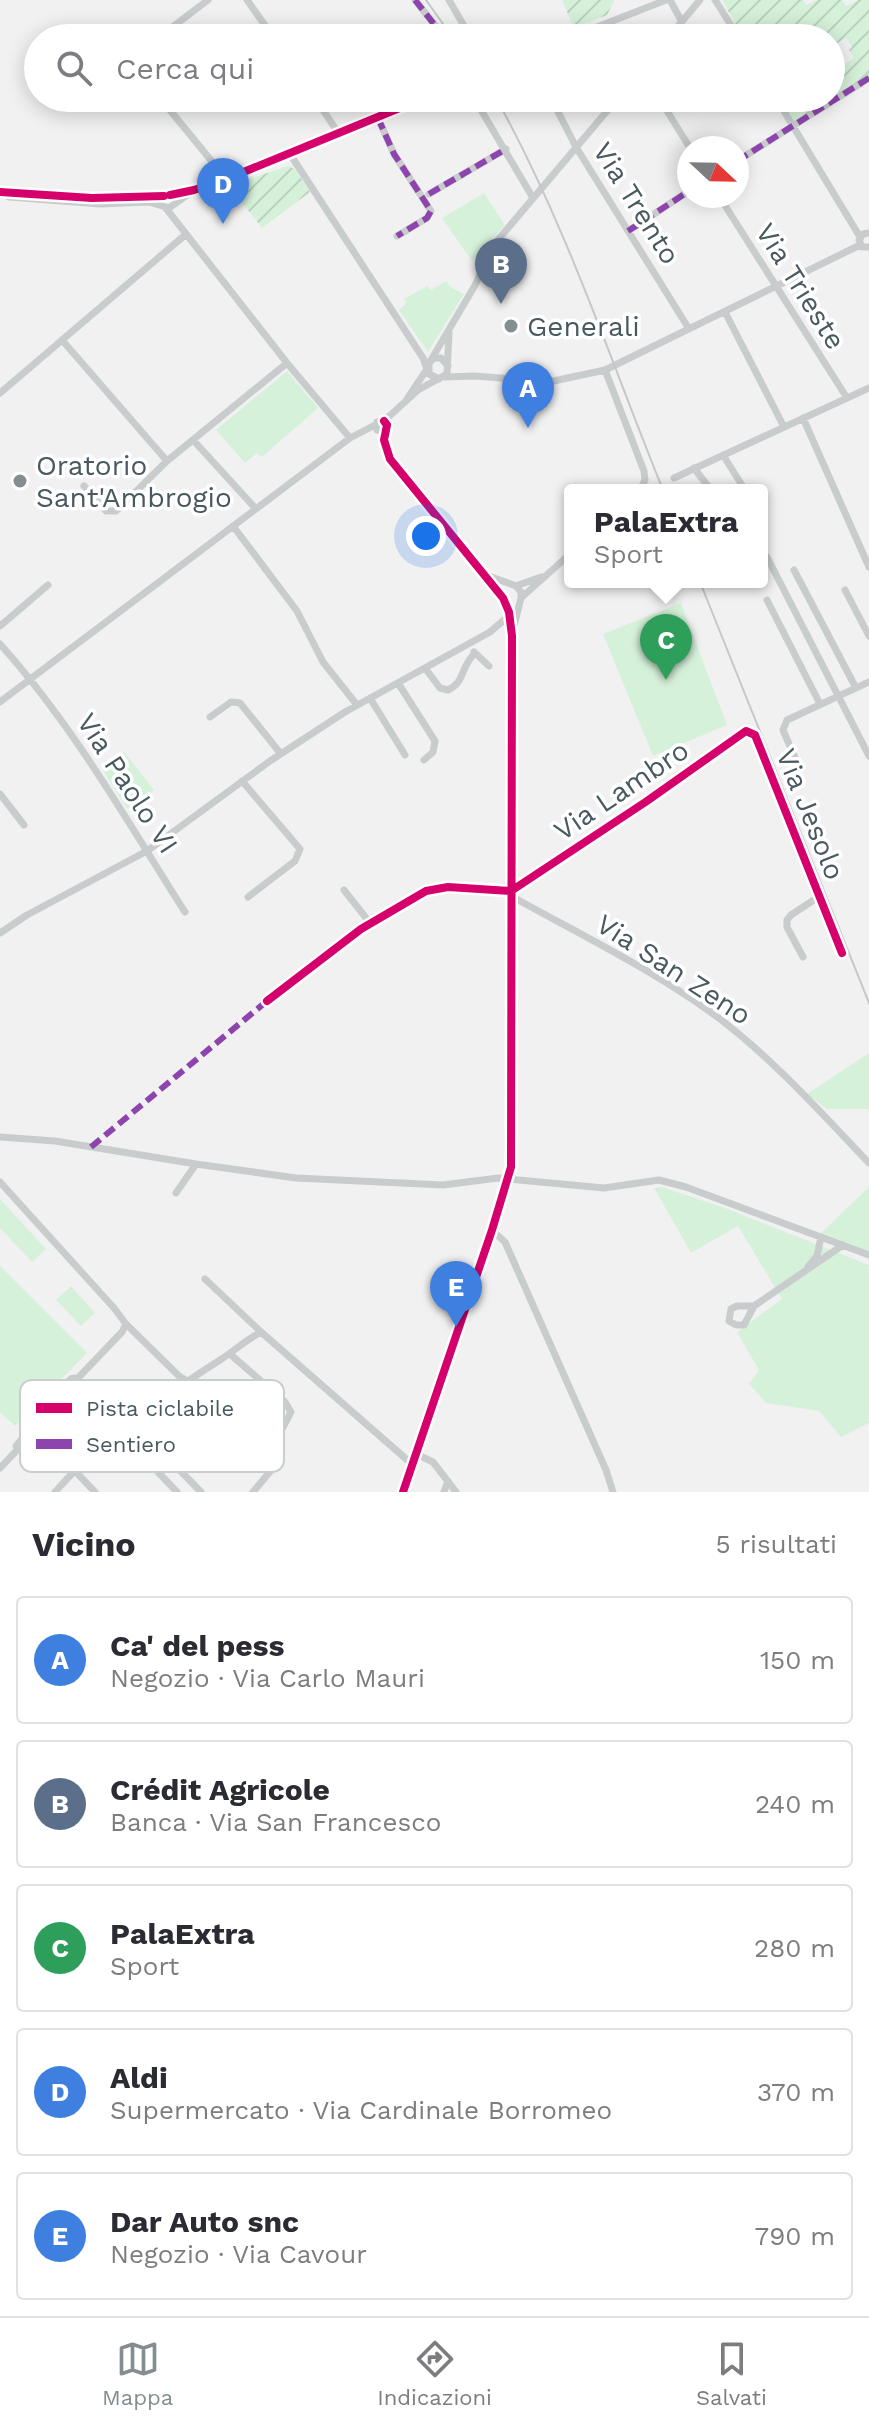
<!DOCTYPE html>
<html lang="it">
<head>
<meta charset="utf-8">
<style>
	:root { --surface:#fff; --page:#f7f7f7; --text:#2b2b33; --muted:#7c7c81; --line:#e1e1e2; --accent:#848e92 }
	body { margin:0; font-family:"Work Sans",sans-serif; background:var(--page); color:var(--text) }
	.compass { position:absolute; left:677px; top:136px; width:72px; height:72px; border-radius:50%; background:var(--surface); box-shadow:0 4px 20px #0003; rotate:112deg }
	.you { position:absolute; left:426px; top:536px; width:28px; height:28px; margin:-20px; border:6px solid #fff; border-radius:50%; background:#1a73e8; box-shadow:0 0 0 12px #1a73e833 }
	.badge { display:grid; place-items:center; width:52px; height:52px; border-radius:50%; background:var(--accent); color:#fff; font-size:26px; font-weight:700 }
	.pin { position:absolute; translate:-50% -66px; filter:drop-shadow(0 2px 4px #0008) }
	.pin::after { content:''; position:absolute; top:42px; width:28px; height:24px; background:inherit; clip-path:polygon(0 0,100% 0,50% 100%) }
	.popup { position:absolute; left:564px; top:484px; width:204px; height:104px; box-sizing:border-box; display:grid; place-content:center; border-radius:8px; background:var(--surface); filter:drop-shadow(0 2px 6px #0005); font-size:26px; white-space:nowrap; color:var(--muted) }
	.popup b { font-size:30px; color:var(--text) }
	.popup::after { content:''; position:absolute; left:50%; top:100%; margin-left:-16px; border:16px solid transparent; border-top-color:var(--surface) }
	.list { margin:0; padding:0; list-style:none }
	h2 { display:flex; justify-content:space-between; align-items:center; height:104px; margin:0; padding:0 32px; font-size:34px }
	h2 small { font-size:26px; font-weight:400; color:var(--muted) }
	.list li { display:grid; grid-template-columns:52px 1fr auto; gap:24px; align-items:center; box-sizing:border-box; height:128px; margin:0 16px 16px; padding:0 16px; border:2px solid var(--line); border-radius:8px }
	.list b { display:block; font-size:30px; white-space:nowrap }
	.list p { margin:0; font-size:26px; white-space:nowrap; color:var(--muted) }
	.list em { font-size:26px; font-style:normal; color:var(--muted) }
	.icon { flex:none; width:44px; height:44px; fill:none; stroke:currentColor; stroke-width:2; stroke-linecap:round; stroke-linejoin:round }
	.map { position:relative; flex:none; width:869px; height:1492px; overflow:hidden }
	.search { position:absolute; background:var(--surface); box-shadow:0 4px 20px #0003; left:24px; right:24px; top:24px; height:88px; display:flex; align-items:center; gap:20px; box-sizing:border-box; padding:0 28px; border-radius:44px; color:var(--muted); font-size:30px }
	.sheet { height:824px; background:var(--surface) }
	nav { display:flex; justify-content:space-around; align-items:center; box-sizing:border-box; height:112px; border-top:2px solid var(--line); background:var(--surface); font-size:22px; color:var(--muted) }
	nav a { display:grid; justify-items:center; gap:4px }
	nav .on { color:var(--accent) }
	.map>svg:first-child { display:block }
	.grass { fill:#d6f1da }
	.garden { fill:url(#garden-furrows) }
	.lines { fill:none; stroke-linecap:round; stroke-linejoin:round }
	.minor { stroke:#c9cccd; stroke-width:7 }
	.rail { stroke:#c5c7c8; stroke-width:2 }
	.quiet { stroke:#8e44ad; stroke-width:6; stroke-dasharray:12 6; stroke-linecap:butt }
	.cycleway-casing { stroke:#fff; stroke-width:13 }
	.cycleway { stroke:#d6006c; stroke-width:8 }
	.poi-dot { fill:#848e92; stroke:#fff; stroke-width:3 }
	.labels { text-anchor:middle; stroke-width:7; stroke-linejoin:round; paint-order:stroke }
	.street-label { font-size:28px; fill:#48595f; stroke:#fff }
	.poi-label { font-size:28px; fill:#48595f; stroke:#fff; text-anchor:start }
	.key { fill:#fff; stroke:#c8cdcf; stroke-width:2 }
	.key-label { font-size:22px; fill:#48595f }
</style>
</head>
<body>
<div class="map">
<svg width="869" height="1492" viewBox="0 0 869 1492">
	<defs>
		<pattern id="garden-furrows" width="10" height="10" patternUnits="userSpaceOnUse" patternTransform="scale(2)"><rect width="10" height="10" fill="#d6f1da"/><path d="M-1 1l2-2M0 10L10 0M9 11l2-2" fill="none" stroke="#b9d1be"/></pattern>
	</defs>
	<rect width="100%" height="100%" fill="#f2f1f1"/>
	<path class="grass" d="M 484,193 L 505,225 L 472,261 L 442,218 Z
		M 446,281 L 450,287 L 464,294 L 428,352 L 399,310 L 406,303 L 404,299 L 427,286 L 431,290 Z
		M 287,371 L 318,408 L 262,457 L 257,453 L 245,463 L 216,430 Z
		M 681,603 L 727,725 L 653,756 L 603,634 Z
		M 124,752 L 154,790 L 127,809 L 101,767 Z
		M 869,1053 L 869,1111 L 867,1109 L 827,1109 L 807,1094 Z
		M 662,1187 L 725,1208 L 869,1265 L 869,1423 L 841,1437 L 819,1411 L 766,1403 L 749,1384 L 759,1370 L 737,1332 L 782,1299 L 738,1226 L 691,1253 L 654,1188 Z
		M 869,1187 L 869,1252 L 820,1234 Z
		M 0,1199 L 46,1249 L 32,1262 L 0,1228 Z
		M 0,1266 L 87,1353 L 15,1426 L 0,1412 Z
		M 71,1286 L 95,1313 L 81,1326 L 56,1300 Z"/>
	<path class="garden" d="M 562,0 L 614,0 L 614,1 L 607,15 L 574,28 Z
		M 722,0 L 803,0 L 806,5 L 817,0 L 842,0 L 846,6 L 858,0 L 869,0 L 869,76 L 794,123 L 779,98 L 831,98 L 831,52 L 840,67 L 854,58 L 849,50 L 852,47 L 846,38 L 831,47 L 831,38 L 743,38 Z
		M 288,166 L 295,169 L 310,192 L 262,228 L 229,186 Z"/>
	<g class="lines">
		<path class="minor" d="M 247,0 L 274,38
			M 415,0 L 445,38
			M 449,0 L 471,38
			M 670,0 L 682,22
			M 715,0 L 739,38
			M 158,38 L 208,0
			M 569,38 L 666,0
			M 668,38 L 700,0
			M 160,98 L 214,164 L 224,180
			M 315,98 L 339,134
			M 474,98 L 533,198
			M 551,98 L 576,147 L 689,329
			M 659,98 L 690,148
			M 776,98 L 860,237
			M 378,118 L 394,154 L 431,211 L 427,218 L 397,236
			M 290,154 L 423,358 L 427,369 L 407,399
			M 737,161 L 869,78
			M 0,192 C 66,196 130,202 194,190 L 424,98
			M 429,194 L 506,149
			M 719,196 L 847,398
			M 9,197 L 100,204 L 149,202 L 169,208 L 189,194
			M 165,207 L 287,363 L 350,438
			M 628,231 L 689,191
			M 869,233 L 863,234 L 859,240 L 862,247 L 869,247
			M 725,312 L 784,427
			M 62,340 L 167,461
			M 431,360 L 474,287 L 497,241 L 618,98
			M 605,370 L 644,471 L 645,480 L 640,490
			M 445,377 L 475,376 L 549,382 L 605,370 L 860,245
			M 439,379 L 429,374 L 429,363 L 434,358 L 441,358 L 448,366
			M 0,393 L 185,235
			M 803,418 L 869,567
			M 384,421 L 387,425 L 384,440 L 390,459 L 503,598 L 509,612 L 512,636 L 511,1167 L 492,1230 L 403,1492
			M 384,431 L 377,430 L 377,422 L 384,421 L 418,390 L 447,374 L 449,333
			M 194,441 L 256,509
			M 723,455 L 745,490
			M 694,468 L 711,490
			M 674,478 L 869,388
			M 84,486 L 106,511 L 116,511 L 167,461 L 287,363
			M 233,526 L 297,611 L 323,662 L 357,705
			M 767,557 L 869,756
			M 794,570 L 856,688
			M 486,575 L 516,586 L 521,592 L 521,598
			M 516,586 L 541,577
			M 845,590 L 869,636
			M 767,600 L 820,704
			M 0,626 L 48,585
			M 514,626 L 521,598 L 570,554
			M 0,644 C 73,725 127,821 185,912
			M 474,652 L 489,666
			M 425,668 L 440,688 L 448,690 C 466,681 459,669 475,653
			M 398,683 L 435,741 L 433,752 L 424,760
			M 370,698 L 405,755
			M 0,702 L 350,438 L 375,425
			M 210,717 L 231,702 L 240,703 L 281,754
			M 795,758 L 783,730 L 787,720 L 869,682
			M 242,781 L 300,849 L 295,861 L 248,897
			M 0,794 L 24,825
			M 344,890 L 370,923
			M 511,896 C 581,935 656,971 720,1019 C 775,1061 822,1114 869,1163
			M 0,933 L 27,915 L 147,851 L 270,761 L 345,712 L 490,632 L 510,615
			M 803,957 L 787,927 L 787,920 L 791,915 L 820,896
			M 267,1001 L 361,929 L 426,891 L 448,887 L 511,891 L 647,801 L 746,731 L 755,735 L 842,953
			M 0,1137 L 55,1141 L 196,1164
			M 0,1182 L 114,1308 L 126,1324 L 179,1376 L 187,1381
			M 176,1193 L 196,1164 L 296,1178 L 443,1185 L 498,1178 L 604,1188 L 659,1180 L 686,1187 L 869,1255
			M 492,1230 L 505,1242 L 606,1470 L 613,1492
			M 808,1267 L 817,1256 L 821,1237
			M 205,1279 L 261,1332 L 413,1465
			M 754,1306 L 744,1325 L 736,1325 L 729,1321 L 731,1309 L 737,1306 L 754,1306 L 843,1245
			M 230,1354 L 285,1402 L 291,1412 L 278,1437 L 279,1461 L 253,1492
			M68 1384a6 6 0 1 1 12 0a6 6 0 1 1-12 0Z
			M 77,1379 L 122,1332 L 126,1324
			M 78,1388 L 177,1492
			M 16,1446 L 68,1385
			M 163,1453 L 201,1492
			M 416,1454 L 433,1462 L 456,1492
			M 0,1468 L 74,1390
			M 74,1470 L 95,1492
			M 55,1492 C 101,1439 161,1398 220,1360 C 234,1351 247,1339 261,1332
			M 444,1492 L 448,1481"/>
		<path class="rail" d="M 426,0 L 453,38
			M 496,98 C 565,222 610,359 663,490
			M 700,582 L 869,1003"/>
		<path class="quiet" d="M 415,0 L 445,38
			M 378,118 L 394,154 L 431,211 L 427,218 L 397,236
			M 737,161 L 869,78
			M 429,194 L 506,149
			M 628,231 L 689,191
			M 91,1147 L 267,1001"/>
		<g class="cycleway-casing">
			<path id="cycleway" d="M 0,192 L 92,198 L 164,196
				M 170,195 L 194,190 L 224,180 L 424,98
				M 384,421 L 387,425 L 384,440 L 390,459 L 503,598 L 509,612 L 512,636 L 511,1167 L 492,1230 L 403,1492
				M 267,1001 L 361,929 L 426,891 L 448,887 L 511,891 L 647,801 L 746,731 L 755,735 L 842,953"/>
		</g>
		<use href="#cycleway" class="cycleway"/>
	</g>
	<g class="poi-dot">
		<circle cx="511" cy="326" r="8"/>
		<circle cx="20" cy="481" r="8"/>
	</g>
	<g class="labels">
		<g class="street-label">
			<text transform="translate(637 203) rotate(58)" y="10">Via Trento</text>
			<text transform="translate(801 286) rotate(58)" y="10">Via Trieste</text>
			<text transform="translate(128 783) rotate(57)" y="10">Via Paolo VI</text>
			<text transform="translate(621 790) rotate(-34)" y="10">Via Lambro</text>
			<text transform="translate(811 814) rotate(68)" y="10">Via Jesolo</text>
			<text transform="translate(674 969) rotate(33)" y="10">Via San Zeno</text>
		</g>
		<g class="poi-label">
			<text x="527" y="336">Generali</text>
			<text x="36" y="475">Oratorio<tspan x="36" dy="32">Sant'Ambrogio</tspan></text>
		</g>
	</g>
	<rect x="20" y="1380" width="264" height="92" rx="12" class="key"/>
	<rect x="36" y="1403" width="36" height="10" fill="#d6006c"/>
	<rect x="36" y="1439" width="36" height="10" fill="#8e44ad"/>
	<g class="key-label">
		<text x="86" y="1416">Pista ciclabile</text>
		<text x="86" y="1452">Sentiero</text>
	</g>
</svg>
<svg class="compass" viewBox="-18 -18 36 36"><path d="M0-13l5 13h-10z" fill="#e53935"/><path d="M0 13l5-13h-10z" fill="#7c7c81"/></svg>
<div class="you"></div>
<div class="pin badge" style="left:528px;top:428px;background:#3f7fe0">A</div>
<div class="pin badge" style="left:501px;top:304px;background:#5c6f8a">B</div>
<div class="pin badge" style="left:666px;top:680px;background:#2e9e5b">C</div>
<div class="popup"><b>PalaExtra</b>Sport</div>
<div class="pin badge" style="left:223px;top:224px;background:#3f7fe0">D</div>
<div class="pin badge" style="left:456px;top:1327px;background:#3f7fe0">E</div>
<div class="search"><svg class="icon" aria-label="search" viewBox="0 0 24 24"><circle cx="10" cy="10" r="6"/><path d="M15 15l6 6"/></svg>Cerca qui</div>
</div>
<section class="sheet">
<h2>Vicino<small>5 risultati</small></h2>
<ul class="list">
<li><span class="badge" style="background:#3f7fe0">A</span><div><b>Ca' del pess</b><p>Negozio · Via Carlo Mauri</p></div><em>150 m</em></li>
<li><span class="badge" style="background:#5c6f8a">B</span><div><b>Crédit Agricole</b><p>Banca · Via San Francesco</p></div><em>240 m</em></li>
<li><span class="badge" style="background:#2e9e5b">C</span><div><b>PalaExtra</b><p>Sport</p></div><em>280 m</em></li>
<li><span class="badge" style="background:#3f7fe0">D</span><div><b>Aldi</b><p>Supermercato · Via Cardinale Borromeo</p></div><em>370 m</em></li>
<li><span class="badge" style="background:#3f7fe0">E</span><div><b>Dar Auto snc</b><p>Negozio · Via Cavour</p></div><em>790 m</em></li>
</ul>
</section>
<nav>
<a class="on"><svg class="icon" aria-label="map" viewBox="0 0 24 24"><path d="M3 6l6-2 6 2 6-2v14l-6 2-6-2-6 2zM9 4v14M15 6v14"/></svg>Mappa</a>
<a><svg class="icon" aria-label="directions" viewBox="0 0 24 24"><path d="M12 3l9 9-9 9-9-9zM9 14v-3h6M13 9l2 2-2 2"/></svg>Indicazioni</a>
<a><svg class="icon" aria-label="saved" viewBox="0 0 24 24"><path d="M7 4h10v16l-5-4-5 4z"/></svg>Salvati</a>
</nav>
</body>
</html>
